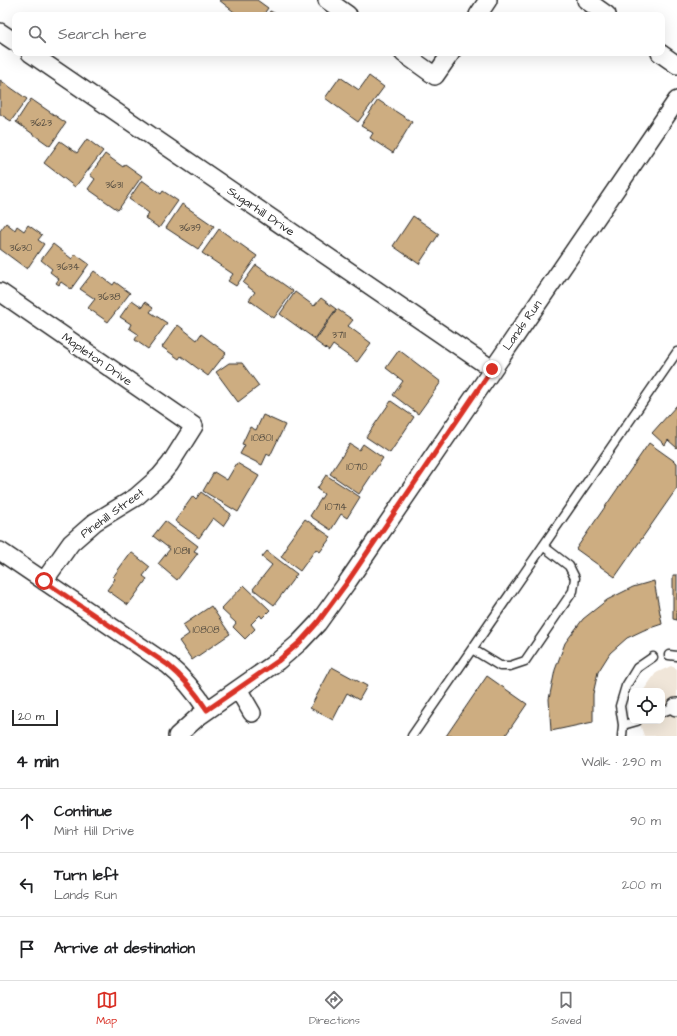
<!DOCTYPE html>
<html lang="en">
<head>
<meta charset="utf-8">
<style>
	:root { --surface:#fff; --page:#f2f2f2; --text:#202124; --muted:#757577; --line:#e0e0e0; --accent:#d93025 }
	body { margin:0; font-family:"Architects Daughter",sans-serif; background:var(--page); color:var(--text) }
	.controls { position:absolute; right:12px; bottom:12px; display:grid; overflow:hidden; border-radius:8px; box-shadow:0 4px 16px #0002 }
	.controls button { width:36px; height:36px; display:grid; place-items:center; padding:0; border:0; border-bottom:1px solid var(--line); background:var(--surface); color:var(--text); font:20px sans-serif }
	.scale { position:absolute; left:12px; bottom:10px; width:46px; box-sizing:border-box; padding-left:4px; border:2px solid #2b2b2b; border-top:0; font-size:11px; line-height:14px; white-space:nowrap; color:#2b2b2b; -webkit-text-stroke:3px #fff; paint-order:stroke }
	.stop { position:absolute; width:12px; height:12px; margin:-9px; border:3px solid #d93025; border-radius:50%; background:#fff }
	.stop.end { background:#d93025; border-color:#fff; box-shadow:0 1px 4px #0008 }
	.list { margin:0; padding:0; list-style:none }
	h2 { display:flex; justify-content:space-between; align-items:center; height:52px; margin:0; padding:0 16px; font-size:17px }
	h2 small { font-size:13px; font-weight:400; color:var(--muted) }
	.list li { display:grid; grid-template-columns:26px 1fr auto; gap:12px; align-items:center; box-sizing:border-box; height:64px; padding:0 16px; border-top:1px solid var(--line) }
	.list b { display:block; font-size:15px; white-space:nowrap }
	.list p { margin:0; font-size:13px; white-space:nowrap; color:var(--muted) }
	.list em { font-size:13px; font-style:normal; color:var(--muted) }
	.icon { flex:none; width:22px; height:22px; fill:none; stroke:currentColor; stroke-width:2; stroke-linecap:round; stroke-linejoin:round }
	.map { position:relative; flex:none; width:677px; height:736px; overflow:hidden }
	.search { position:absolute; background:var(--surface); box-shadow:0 4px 16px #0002; left:12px; right:12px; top:12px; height:44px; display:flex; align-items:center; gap:10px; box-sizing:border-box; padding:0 14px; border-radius:8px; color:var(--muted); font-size:15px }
	.sheet { height:244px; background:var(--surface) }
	nav { display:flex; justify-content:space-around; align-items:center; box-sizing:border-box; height:56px; border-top:1px solid var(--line); background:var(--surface); font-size:11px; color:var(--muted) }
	nav a { display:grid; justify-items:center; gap:2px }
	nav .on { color:var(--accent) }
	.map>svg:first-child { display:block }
	.built { fill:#f0e6d9 }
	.building { fill:#cdad81; stroke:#2b2b2b }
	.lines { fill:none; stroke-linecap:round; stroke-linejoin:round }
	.service-casing { stroke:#2b2b2b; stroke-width:11 }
	.minor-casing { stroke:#2b2b2b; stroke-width:20 }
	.service { stroke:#fff; stroke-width:8 }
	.minor { stroke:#fff; stroke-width:17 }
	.route { stroke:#d93025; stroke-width:5 }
	.labels { text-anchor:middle; stroke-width:4; stroke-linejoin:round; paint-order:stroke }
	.number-label { font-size:10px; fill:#544c40 }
	.street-label { font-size:12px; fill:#2b2b2b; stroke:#fff }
</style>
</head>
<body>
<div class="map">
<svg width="677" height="736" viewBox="0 0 677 736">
	<rect width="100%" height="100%" fill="#fff"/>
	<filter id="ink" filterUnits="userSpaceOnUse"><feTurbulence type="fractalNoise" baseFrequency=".025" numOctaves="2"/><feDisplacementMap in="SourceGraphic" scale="8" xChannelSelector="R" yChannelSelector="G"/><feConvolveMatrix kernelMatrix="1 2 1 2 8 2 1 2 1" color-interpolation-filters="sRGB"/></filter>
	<g filter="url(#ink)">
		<path class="built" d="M 671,666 L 677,669 L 677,736 L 644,736 L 639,721 L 662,721 L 662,691 L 643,691 L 656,673 Z"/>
		<path class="building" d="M 219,0 L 257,0 L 268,8 L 263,15 L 238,15 Z
			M 270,11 L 278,15 L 268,15 Z
			M 369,76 L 384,87 L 358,122 L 325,98 L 340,77 L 359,90 Z
			M 0,80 L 27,99 L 11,121 L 0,114 Z
			M 31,99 L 66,123 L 50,146 L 16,122 Z
			M 378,100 L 412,122 L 393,153 L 370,138 L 373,133 L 361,126 Z
			M 87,139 L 103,151 L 75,187 L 44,163 L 60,141 L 77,153 Z
			M 105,154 L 123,167 L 125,164 L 142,176 L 118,210 L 88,189 L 95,179 L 90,175 Z
			M 142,180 L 161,194 L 163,191 L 178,201 L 159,228 L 145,218 L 149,213 L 129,199 Z
			M 182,204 L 214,226 L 198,249 L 166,228 Z
			M 413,216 L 439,234 L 419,264 L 393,246 Z
			M 6,223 L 15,230 L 17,226 L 24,231 L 28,225 L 42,235 L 38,240 L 44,244 L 27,269 L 0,249 L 0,231 Z
			M 219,229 L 257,256 L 236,286 L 228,281 L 233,274 L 202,253 Z
			M 53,244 L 72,259 L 75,254 L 89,264 L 71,289 L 61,282 L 59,285 L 56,283 L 59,279 L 50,272 L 52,269 L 41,260 Z
			M 256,265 L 293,291 L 274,318 L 249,300 L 255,292 L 243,283 Z
			M 94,271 L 113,285 L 115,282 L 130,293 L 108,322 L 88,308 L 95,299 L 80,289 Z
			M 295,292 L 314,306 L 321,298 L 336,309 L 315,339 L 280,314 Z
			M 132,300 L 142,307 L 145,302 L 153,308 L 150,312 L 167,323 L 148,349 L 135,340 L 138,334 L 129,328 L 131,324 L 120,317 Z
			M 337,309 L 353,320 L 348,326 L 371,343 L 357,362 L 333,345 L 329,351 L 315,341 Z
			M 178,325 L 197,340 L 201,334 L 226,353 L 208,376 L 181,356 L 179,359 L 162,347 Z
			M 399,350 L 441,382 L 418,414 L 393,395 L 403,381 L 386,368 Z
			M 229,363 L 242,363 L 259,386 L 238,402 L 216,372 Z
			M 391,401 L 414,417 L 390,453 L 366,437 Z
			M 677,405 L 677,448 L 668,440 L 665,445 L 652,433 Z
			M 263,415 L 285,425 L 270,456 L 267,454 L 262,465 L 240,454 L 245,445 L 242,444 L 250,427 L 256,430 Z
			M 649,443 L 677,463 L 677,488 L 615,577 L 576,549 Z
			M 350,444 L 359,450 L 363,444 L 383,458 L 359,494 L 330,474 Z
			M 237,463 L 259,476 L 238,512 L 203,491 L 214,472 L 227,480 Z
			M 326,475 L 360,497 L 347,518 L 341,514 L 331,530 L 310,516 L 324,494 L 317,489 Z
			M 201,492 L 231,514 L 223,526 L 213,518 L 199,538 L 175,521 L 193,496 L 196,499 Z
			M 305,519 L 331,537 L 320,552 L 316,549 L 300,571 L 281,557 L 288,546 L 286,545 Z
			M 165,521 L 198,546 L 194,551 L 198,553 L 177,580 L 158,564 L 170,549 L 153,536 Z
			M 267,551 L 297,574 L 274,605 L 253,589 L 272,565 L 262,557 Z
			M 131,552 L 150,567 L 143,576 L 147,579 L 128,605 L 107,590 L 115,579 L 113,577 Z
			M 673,575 L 677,575 L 677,620 L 673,619 Z
			M 654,581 L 662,624 L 644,630 L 627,638 L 610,653 L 598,672 L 593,694 L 593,722 L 551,731 L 549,699 L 555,670 L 565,643 L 583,619 L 607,600 L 633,587 Z
			M 244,585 L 270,610 L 262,618 L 260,615 L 251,624 L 255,629 L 245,639 L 233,627 L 236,623 L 221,609 Z
			M 211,606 L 230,634 L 192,660 L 179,641 L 189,634 L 183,625 Z
			M 332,667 L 367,686 L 359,700 L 347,693 L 333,720 L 310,708 Z
			M 487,676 L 527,704 L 505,736 L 446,736 Z"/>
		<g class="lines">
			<g class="service-casing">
				<path id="service" d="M 472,649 L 500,666 L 510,666 L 525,661 L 573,591 L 575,578 L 569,566 L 543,546
					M 669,655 L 677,656
					M 662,712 L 676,707
					M 623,725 L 637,721
					M 412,736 L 677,352
					M 622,736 L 623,725 L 620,706 L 626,686 L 637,668 L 653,657"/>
			</g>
			<g class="minor-casing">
				<path id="minor" d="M 327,0 L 348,15
					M 586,0 L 607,15
					M 478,15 L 488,0
					M 0,32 L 15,42
					M 30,53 L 492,369
					M 403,53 L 435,76 L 451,53
					M 660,53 L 677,65
					M 0,292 L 194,426 L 170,464 L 160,476 L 136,497 L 95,522 L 71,543 L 44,581
					M 0,551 L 168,665 C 184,678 196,693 207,710
					M 238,689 L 252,713
					M 676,707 L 677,707
					M 177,736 L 198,717 L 278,661 L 300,642 L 318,623 L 346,584 L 677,100"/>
			</g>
			<use href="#service" class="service"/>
			<use href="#minor" class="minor"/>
		</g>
	</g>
	<g class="lines" filter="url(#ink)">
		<path class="route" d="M 44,581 L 168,665 C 184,678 196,693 207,710 L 278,661 L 300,642 L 318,622 L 346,584 L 492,369"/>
	</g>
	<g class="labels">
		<g class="number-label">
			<text x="41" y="126">3623</text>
			<text x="114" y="188">3631</text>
			<text x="190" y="231">3639</text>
			<text x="21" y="251">3630</text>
			<text x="68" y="270">3634</text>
			<text x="109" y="300">3638</text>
			<text x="339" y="338">3711</text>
			<text x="262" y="441">10801</text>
			<text x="357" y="470">10710</text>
			<text x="336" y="510">10714</text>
			<text x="182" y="554">10811</text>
			<text x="206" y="633">10808</text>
		</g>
		<g class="street-label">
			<text transform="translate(261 211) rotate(34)" y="4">Sugarhill Drive</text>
			<text transform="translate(522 325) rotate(-55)" y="4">Lands Run</text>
			<text transform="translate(97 359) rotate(35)" y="4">Mapleton Drive</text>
			<text transform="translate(112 513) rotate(-36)" y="4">Pinehill Street</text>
		</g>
	</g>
</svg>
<div class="controls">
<button><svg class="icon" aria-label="locate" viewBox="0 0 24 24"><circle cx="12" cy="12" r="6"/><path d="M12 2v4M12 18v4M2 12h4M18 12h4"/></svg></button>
</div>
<div class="scale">20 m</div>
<div class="stop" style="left:44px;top:581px"></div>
<div class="stop end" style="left:492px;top:369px"></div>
<div class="search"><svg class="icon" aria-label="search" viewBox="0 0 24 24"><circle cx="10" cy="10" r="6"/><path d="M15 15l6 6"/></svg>Search here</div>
</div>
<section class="sheet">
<h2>4 min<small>Walk · 290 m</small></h2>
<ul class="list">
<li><svg class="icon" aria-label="ahead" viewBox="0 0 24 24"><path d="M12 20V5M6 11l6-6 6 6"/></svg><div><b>Continue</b><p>Mint Hill Drive</p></div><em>90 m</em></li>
<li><svg class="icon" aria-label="left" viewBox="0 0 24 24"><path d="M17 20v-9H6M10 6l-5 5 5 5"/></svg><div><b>Turn left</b><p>Lands Run</p></div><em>200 m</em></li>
<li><svg class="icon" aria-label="arrive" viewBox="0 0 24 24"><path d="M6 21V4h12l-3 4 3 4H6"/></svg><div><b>Arrive at destination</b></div></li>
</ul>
</section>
<nav>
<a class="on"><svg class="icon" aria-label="map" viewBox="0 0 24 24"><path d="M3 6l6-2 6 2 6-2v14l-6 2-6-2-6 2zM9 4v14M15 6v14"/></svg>Map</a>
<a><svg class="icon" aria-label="directions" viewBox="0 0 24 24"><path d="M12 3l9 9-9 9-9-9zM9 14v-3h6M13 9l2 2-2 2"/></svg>Directions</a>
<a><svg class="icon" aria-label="saved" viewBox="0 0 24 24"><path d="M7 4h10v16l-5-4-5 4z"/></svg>Saved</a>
</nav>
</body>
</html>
